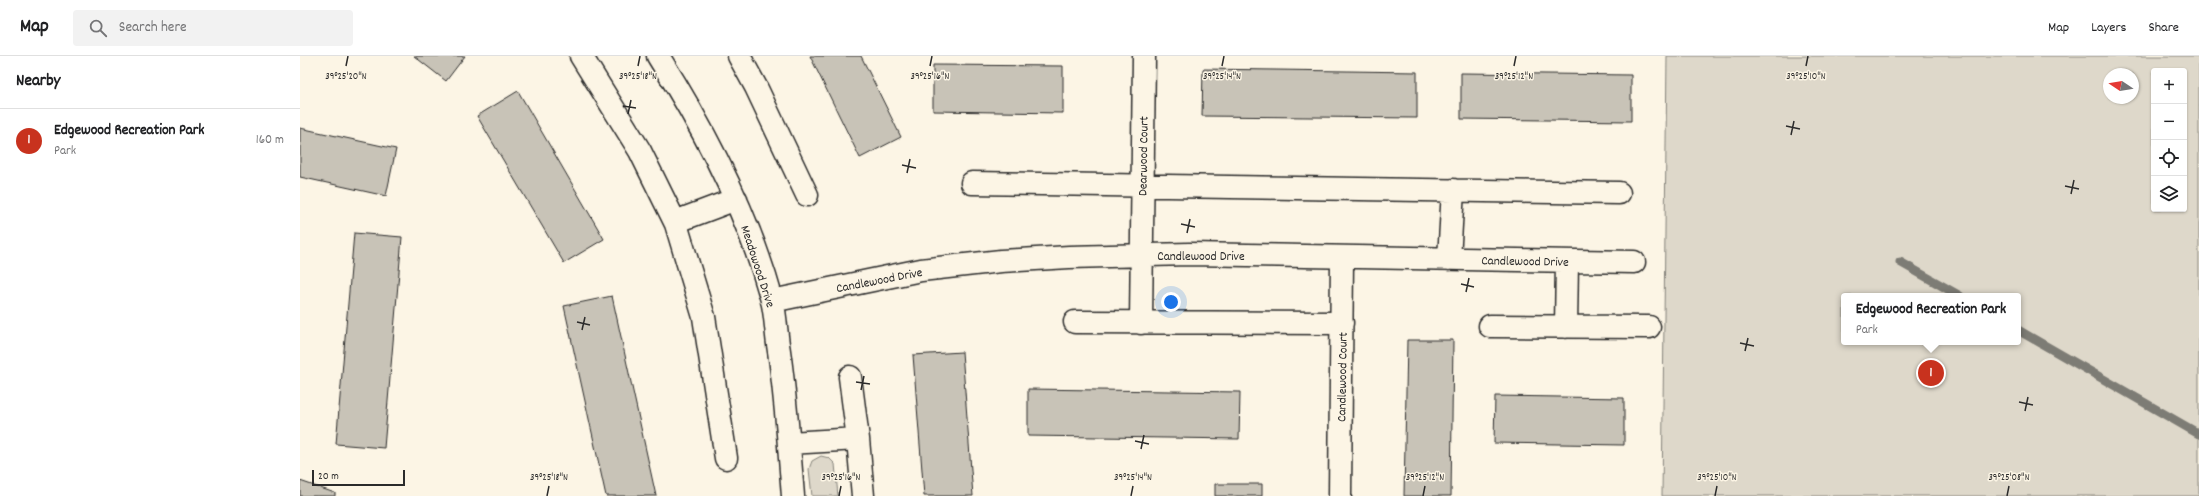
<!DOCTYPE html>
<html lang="en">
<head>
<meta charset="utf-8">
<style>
	:root { --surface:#fff; --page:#f2f2f2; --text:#202124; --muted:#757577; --line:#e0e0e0; --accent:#c8321e }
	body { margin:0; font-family:Dekko,sans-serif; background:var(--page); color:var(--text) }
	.controls { position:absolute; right:12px; top:12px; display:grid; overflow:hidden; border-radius:4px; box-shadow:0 1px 3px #0004 }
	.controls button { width:36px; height:36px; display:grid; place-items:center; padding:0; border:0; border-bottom:1px solid var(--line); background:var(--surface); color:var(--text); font:20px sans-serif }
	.compass { position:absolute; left:1803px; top:12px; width:36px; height:36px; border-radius:50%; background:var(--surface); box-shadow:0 1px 3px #0004; rotate:282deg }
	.scale { position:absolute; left:12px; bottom:10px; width:93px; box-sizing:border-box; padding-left:4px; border:2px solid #2b2b2b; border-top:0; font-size:11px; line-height:14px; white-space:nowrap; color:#2b2b2b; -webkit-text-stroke:3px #fcf5e5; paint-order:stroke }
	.you { position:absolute; left:871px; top:246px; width:14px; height:14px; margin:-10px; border:3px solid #fff; border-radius:50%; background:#1a73e8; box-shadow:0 0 0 6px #1a73e833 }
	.badge { display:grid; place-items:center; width:26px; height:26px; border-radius:50%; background:var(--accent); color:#fff; font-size:13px; font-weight:700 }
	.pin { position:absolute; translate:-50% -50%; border:2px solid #fff; box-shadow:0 1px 4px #0006 }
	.popup { position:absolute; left:1541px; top:237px; width:180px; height:52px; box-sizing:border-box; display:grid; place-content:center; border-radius:4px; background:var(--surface); filter:drop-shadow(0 1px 3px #0005); font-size:13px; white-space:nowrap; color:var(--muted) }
	.popup b { font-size:15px; color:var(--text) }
	.popup::after { content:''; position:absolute; left:50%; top:100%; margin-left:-8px; border:8px solid transparent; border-top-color:var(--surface) }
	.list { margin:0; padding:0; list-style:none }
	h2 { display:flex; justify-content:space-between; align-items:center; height:52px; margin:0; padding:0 16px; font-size:17px }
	h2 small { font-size:13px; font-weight:400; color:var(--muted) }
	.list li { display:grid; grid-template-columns:26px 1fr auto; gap:12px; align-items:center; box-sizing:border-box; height:64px; padding:0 16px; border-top:1px solid var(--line) }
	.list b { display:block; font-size:15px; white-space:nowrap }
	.list p { margin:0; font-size:13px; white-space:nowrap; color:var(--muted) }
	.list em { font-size:13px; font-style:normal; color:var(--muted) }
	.icon { flex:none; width:22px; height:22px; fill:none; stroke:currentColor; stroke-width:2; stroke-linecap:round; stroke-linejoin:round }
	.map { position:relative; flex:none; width:1899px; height:440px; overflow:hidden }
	header { display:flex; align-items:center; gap:24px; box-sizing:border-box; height:56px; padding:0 20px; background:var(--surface); border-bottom:1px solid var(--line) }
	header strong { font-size:19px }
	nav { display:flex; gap:22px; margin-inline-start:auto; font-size:14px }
	.search { width:280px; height:36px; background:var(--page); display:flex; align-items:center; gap:10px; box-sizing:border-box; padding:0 14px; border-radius:4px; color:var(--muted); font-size:15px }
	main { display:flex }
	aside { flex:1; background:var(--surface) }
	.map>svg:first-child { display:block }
	.green { fill:#ded8ca; stroke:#84827a; fill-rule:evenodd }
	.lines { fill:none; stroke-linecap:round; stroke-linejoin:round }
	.stream { stroke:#7d7b74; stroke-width:9 }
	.building { fill:#c8c3b7; stroke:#2b2b2b }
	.minor-casing { stroke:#2b2b2b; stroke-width:25 }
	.minor { stroke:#fcf5e5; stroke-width:22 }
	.ticks { fill:none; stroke:#2b2b2b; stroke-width:1.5 }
	.labels { text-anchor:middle; stroke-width:3; stroke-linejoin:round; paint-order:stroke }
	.street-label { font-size:13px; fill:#2b2b2b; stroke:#fcf5e5 }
	.ticks-label { font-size:10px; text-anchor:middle; fill:#2b2b2b; stroke:#fcf5e5; stroke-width:3; stroke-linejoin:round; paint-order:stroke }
</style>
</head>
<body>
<header>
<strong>Map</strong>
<div class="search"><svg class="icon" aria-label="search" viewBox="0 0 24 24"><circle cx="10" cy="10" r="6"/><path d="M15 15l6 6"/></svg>Search here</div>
<nav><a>Map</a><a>Layers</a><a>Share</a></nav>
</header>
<main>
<aside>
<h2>Nearby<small></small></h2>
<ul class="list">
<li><span class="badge">1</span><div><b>Edgewood Recreation Park</b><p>Park</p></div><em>160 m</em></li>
</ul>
</aside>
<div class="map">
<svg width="1899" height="440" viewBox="0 0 1899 440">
	<rect width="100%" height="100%" fill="#fcf5e5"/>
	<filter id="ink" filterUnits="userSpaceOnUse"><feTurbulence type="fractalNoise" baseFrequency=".025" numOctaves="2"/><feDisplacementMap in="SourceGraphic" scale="8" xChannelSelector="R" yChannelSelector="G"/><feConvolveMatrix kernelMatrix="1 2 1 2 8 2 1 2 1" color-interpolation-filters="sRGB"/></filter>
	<g filter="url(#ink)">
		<path class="green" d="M 1367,0 L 1899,0 L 1899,440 L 1362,440 ZM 1854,15 L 1884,15 L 1884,153 L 1854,153 ZM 1809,18 L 1833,18 L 1833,42 L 1809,42 ZM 1544,240 L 1718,240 L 1718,286 L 1544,286 Z
			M 521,400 L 529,402 L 535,408 L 538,440 L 512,440 L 509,413 L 512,405 Z"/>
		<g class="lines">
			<path class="stream" d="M 1600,206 L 1660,240
				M 1718,274 L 1899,378"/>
		</g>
		<path class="building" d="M 114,0 L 165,0 L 146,25 Z
			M 510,0 L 561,0 L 601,81 L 560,102 Z
			M 633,9 L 763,10 L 763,57 L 633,55 Z
			M 903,13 L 1117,16 L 1117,62 L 902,60 Z
			M 1161,17 L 1331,19 L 1331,65 L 1161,63 Z
			M 218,35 L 304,183 L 264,207 L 177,60 Z
			M 0,72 L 96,93 L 86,140 L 0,121 Z
			M 54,177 L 102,181 L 84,392 L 36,388 Z
			M 312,240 L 356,440 L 306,440 L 264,250 Z
			M 1107,284 L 1153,284 L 1151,440 L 1104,440 Z
			M 662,296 L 673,440 L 624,440 L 613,299 Z
			M 728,333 L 940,336 L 939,383 L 728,380 Z
			M 1195,340 L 1324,342 L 1324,389 L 1194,387 Z
			M 0,425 L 35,437 L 35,440 L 0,440 Z
			M 915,428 L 962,428 L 962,440 L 915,440 Z"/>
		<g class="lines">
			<g class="minor-casing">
				<path id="minor" d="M 281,0 L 340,95 L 376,168 L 404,261 L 426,402
					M 358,0 C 406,76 448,157 472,244 C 476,260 476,278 479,295 C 486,343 489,391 493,440
					M 439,0 L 456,31 L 507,139
					M 672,127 L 1319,137
					M 375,166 L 436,143
					M 1149,203 L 1153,134
					M 472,245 L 621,214 L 701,205 L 769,201 L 889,198 L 1334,206
					M 775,266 L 1042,267
					M 841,267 L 844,0
					M 1190,270 L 1349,271
					M 1266,271 L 1267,205
					M 550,321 L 558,383 L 563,440
					M 489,387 L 558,383
					M 1040,440 L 1042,201"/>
			</g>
			<use href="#minor" class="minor"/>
		</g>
	</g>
	<path class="ticks" d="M 46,10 L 48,0M 338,10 L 340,0M 630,10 L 632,0M 922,10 L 924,0M 1214,10 L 1216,0M 1506,10 L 1508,0M 323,50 L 336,52M 328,58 L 331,44M 1486,70 L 1500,73M 1491,79 L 1494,65M 602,109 L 616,112M 607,117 L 610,103M 1765,130 L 1779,133M 1771,138 L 1774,124M 881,168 L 895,171M 887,177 L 890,163M 1161,228 L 1174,231M 1166,236 L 1169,222M 277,266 L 290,269M 282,274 L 285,261M 1440,287 L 1454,290M 1445,295 L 1448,282M 556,326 L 570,328M 561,334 L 564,320M 1719,346 L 1733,349M 1725,355 L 1728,341M 835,385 L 849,388M 841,393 L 844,379M 247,440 L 249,430M 539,440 L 541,430M 831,440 L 833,430M 1123,440 L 1125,430M 1415,440 L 1417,430M 1707,440 L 1709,430"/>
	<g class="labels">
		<g class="street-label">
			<text transform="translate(842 100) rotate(-89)" y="5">Dearwood Court</text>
			<text x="901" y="204">Candlewood Drive</text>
			<text transform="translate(1225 204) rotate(1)" y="5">Candlewood Drive</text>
			<text transform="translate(459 210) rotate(72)" y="5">Meadowood Drive</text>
			<text transform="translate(579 223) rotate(-11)" y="5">Candlewood Drive</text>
			<text transform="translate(1041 321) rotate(-89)" y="5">Candlewood Court</text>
		</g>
	</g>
	<g class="ticks-label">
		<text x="46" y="23">39°25'20"N</text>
		<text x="338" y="23">39°25'18"N</text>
		<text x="630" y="23">39°25'16"N</text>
		<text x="922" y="23">39°25'14"N</text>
		<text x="1214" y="23">39°25'12"N</text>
		<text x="1506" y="23">39°25'10"N</text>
		<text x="249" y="424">39°25'18"N</text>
		<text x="541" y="424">39°25'16"N</text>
		<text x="833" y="424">39°25'14"N</text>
		<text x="1125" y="424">39°25'12"N</text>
		<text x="1417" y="424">39°25'10"N</text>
		<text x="1709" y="424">39°25'08"N</text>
	</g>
</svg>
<div class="controls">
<button>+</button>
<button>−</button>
<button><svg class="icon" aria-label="locate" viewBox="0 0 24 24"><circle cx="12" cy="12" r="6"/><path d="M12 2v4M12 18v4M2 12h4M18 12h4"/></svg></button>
<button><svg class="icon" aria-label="layers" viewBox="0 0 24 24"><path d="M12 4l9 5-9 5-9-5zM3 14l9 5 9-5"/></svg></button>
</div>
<svg class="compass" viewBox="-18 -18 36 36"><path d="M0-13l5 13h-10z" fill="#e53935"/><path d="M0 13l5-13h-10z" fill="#757577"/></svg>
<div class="scale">20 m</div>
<div class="you"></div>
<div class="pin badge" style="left:1631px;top:317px">1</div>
<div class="popup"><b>Edgewood Recreation Park</b>Park</div>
</div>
</main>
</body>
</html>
